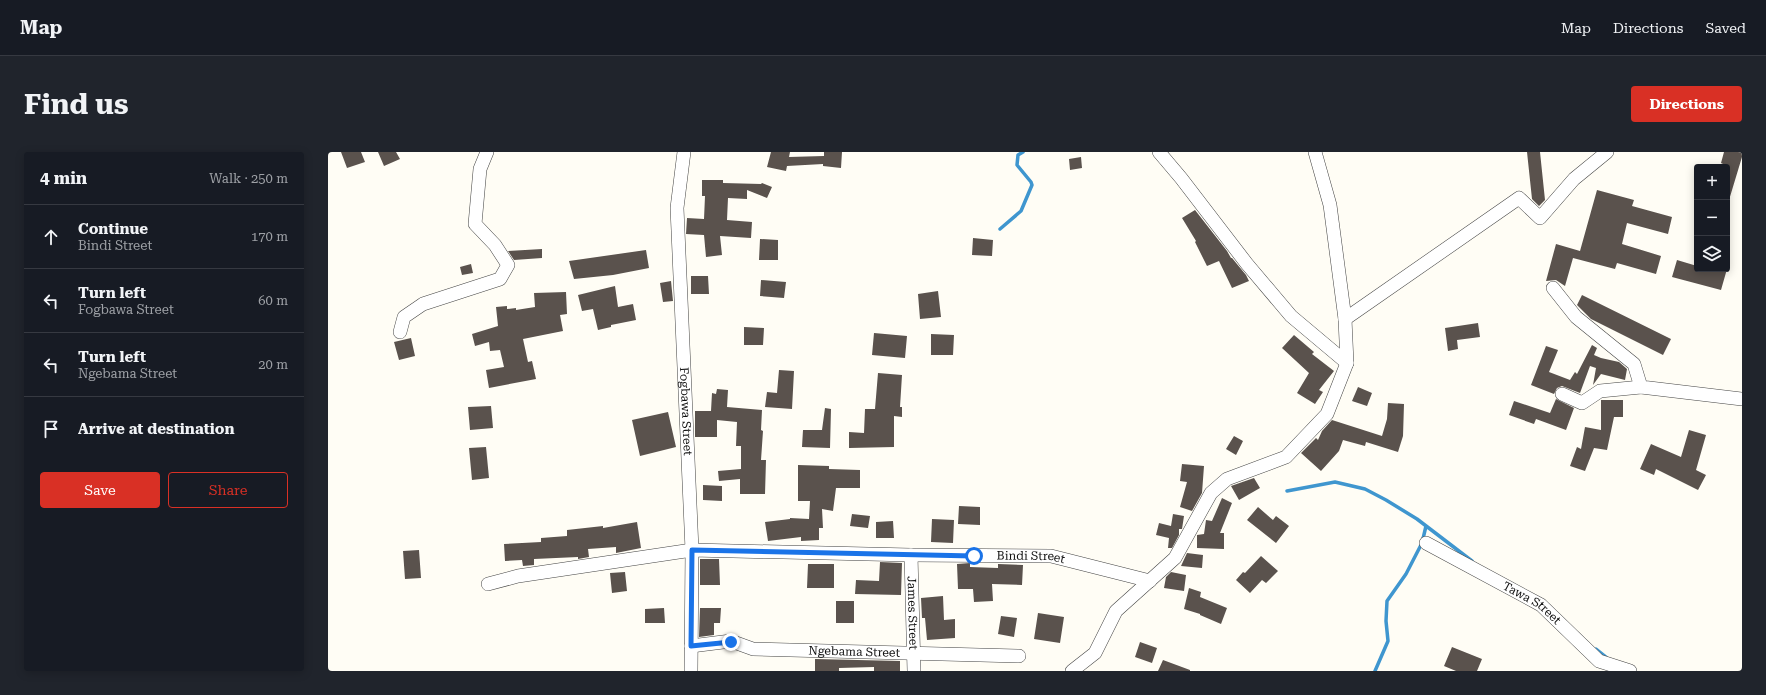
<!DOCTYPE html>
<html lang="en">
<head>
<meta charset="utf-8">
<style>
	:root { --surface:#171b24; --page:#20242c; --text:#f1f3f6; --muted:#9ea1a6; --line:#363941; --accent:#d93025 }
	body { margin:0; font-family:"Roboto Serif",serif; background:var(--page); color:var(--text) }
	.controls { position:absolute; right:12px; top:12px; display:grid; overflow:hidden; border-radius:4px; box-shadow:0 2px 10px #0003 }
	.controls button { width:36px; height:36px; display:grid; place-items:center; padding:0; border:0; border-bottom:1px solid var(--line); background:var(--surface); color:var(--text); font:20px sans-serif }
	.stop { position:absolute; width:12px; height:12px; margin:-9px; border:3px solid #1a73e8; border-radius:50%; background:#fff }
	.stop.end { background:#1a73e8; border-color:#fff; box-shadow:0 1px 4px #0008 }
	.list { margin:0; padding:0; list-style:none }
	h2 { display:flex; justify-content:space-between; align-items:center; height:52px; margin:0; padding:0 16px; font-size:17px }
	h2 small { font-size:13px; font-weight:400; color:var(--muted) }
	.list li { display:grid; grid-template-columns:26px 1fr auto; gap:12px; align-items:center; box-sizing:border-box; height:64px; padding:0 16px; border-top:1px solid var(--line) }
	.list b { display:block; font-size:15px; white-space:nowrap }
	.list p { margin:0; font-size:13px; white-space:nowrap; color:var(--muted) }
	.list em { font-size:13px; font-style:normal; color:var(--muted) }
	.actions { display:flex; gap:8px; padding:12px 16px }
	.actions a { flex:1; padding:9px 0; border:1px solid var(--accent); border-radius:4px; text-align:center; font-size:14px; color:var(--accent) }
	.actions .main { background:var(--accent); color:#fff }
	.icon { flex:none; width:22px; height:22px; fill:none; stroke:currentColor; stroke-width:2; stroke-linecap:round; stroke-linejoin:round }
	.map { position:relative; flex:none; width:1414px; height:519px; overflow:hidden; border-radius:4px }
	header { display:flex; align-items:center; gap:24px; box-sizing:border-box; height:56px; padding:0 20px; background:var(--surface); border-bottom:1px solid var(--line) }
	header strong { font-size:19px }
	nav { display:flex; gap:22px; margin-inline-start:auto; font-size:14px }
	.intro { display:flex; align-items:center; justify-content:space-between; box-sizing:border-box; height:96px; padding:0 24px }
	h1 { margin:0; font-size:28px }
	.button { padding:10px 18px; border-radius:4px; background:var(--accent); color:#fff; font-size:14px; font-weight:700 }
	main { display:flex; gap:24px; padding:0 24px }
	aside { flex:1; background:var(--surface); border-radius:4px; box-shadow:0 2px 10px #0003 }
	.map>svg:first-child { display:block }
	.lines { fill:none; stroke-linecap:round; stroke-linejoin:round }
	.stream { stroke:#3f96cf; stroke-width:3.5 }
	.building { fill:#5a524d }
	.minor-casing { stroke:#444; stroke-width:14 }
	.minor { stroke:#fff; stroke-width:13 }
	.route { stroke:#1a73e8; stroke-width:5 }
	.labels { text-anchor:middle; stroke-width:4; stroke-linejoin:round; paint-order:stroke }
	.street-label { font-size:12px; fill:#111; stroke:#fff }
</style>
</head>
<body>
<header>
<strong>Map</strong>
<nav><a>Map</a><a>Directions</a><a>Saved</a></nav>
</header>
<div class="intro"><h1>Find us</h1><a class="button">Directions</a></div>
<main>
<aside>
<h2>4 min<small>Walk · 250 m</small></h2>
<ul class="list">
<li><svg class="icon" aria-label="ahead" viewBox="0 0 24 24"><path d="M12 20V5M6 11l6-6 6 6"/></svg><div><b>Continue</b><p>Bindi Street</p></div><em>170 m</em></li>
<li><svg class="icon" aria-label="left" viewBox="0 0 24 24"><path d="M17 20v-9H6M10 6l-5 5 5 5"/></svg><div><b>Turn left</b><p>Fogbawa Street</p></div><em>60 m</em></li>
<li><svg class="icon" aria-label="left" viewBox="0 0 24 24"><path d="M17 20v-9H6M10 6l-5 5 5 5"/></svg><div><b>Turn left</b><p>Ngebama Street</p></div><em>20 m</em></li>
<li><svg class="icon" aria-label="arrive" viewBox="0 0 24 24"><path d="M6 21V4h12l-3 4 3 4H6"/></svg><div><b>Arrive at destination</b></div></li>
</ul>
<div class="actions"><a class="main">Save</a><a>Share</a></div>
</aside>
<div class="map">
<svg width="1414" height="519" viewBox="0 0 1414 519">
	<rect width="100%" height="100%" fill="#fffdf5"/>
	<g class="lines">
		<path class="stream" d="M 672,77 L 693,59 L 704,33 L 703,30 L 689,13 L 690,3 L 695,0
			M 959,339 L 1007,330 L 1037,337 L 1058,348 L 1089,367 L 1144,409
			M 1268,497 L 1278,505
			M 1047,519 L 1060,489 L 1058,469 L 1059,449 L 1078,422 L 1094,391 L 1098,374"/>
	</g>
	<path class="building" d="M 13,0 L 33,0 L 37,10 L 19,16 Z
		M 50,0 L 68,0 L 72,7 L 56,14 Z
		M 443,0 L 462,0 L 461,5 L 496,4 L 496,0 L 514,0 L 513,16 L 495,14 L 495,12 L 459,14 L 458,19 L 439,15 Z
		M 1199,0 L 1212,0 L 1217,48 L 1211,54 L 1204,47 Z
		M 1396,0 L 1414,0 L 1414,5 L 1401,48 L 1399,47 L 1399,15 L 1394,15 L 1395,12 L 1393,11 Z
		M 753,5 L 754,16 L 742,18 L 741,7 Z
		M 374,28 L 395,28 L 395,31 L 433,32 L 434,31 L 444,35 L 439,46 L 419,38 L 419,47 L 400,46 L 399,68 L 424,70 L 423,86 L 392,84 L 394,103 L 378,105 L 376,83 L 358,82 L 359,66 L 376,67 L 377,44 L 374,44 Z
		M 1269,38 L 1306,48 L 1304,54 L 1344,65 L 1340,82 L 1299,71 L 1294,92 L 1333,104 L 1328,122 L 1289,111 L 1287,117 L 1245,106 L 1237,134 L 1228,128 L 1218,129 L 1228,92 L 1252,99 Z
		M 867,58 L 899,99 L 903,106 L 904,106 L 918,123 L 921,129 L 904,136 L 891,109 L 879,114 L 867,90 L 868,89 L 854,66 Z
		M 645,86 L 665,88 L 664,104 L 644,103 Z
		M 432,87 L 450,88 L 450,108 L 431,108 Z
		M 214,97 L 214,106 L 186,108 L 180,99 Z
		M 318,98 L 321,116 L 285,123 L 246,127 L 241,109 Z
		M 1349,108 L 1369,114 L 1369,117 L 1399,117 L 1393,138 L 1344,125 Z
		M 143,112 L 145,121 L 134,123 L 132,115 Z
		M 363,124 L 380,124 L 381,142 L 363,142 Z
		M 433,128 L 458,130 L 456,146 L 432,144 Z
		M 343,129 L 345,149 L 335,150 L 332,131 Z
		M 287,134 L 290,155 L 305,152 L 308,168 L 283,173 L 283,175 L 270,178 L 265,157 L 254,159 L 250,143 Z
		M 610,139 L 613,165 L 592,167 L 590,142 Z
		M 238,140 L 239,162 L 232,163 L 235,179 L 195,187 L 200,210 L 204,209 L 208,227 L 161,236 L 158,218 L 176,215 L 172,198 L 162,199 L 161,190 L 147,194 L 144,182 L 170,174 L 168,155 L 179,154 L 179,157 L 188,156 L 188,158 L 207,155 L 206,141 Z
		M 1254,143 L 1343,187 L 1335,203 L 1263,167 L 1249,153 Z
		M 1150,171 L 1152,185 L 1129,188 L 1130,197 L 1120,199 L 1117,176 Z
		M 416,175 L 436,176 L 435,193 L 416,193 Z
		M 546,181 L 579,184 L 577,206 L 544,203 Z
		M 603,182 L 626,183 L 625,203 L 603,203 Z
		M 966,183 L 986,200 L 984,202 L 1006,219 L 991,238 L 995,240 L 987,252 L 969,241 L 981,221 L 954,196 Z
		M 83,186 L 87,204 L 71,208 L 66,190 Z
		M 1264,193 L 1269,196 L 1266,203 L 1273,206 L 1291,210 L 1299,217 L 1297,228 L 1273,222 L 1265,233 L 1268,216 L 1262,214 L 1252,241 L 1234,234 L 1229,236 L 1226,242 L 1203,233 L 1218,194 L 1230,198 L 1221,220 L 1242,228 L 1247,220 L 1249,222 Z
		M 451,218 L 466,219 L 464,257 L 437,255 L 439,240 L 449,241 Z
		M 550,221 L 574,223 L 572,255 L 574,255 L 574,265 L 566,264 L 566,295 L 521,296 L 521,280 L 536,281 L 537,257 L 547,257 Z
		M 1030,235 L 1044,241 L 1039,254 L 1024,249 Z
		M 389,237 L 400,238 L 399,255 L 434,258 L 433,278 L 435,279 L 433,308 L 438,308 L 437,342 L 412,342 L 412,327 L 391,329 L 390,319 L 413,317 L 413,294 L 408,294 L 409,270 L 389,268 L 389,285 L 367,285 L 367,259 L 383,259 L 384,241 L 388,242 Z
		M 1228,247 L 1246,256 L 1238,278 L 1208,267 L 1206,272 L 1181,263 L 1186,249 L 1222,261 Z
		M 1273,248 L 1295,248 L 1295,265 L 1286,265 L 1279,298 L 1266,296 L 1257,319 L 1242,314 L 1249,295 L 1253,297 L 1257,275 L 1273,278 Z
		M 1060,251 L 1076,252 L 1075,284 L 1070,300 L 1038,290 L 1037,294 L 1015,288 L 1011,299 L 993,319 L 973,301 L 988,286 L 990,288 L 994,279 L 1004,268 L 1054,284 L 1059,267 Z
		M 163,254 L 165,276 L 142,278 L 140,255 Z
		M 497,256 L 503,257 L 502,296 L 474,295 L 475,278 L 494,278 Z
		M 340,260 L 348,295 L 312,304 L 304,268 Z
		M 1361,278 L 1378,283 L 1368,318 L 1378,323 L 1370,338 L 1328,317 L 1326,323 L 1312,317 L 1323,292 L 1353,305 Z
		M 906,284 L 915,289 L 908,303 L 898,297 Z
		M 158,295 L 161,326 L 144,328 L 141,296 Z
		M 854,312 L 876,314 L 874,341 L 864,359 L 852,355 L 859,330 L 852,329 Z
		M 470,313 L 501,314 L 501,317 L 532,318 L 532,336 L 508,336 L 505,359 L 494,357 L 495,376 L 491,376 L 491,388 L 473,389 L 473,385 L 440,389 L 437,370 L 462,367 L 462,366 L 481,367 L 482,349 L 470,349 Z
		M 926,326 L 932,336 L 911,348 L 903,334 Z
		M 375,333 L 394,334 L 394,349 L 375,348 Z
		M 894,346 L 904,351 L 892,381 L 896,381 L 896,397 L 869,396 L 869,383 L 876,382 L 878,368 L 884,369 Z
		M 631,354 L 652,355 L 652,373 L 630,372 Z
		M 930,355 L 945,368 L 948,364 L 961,374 L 948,391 L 919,368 Z
		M 524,362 L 542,364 L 540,376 L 522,374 Z
		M 845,362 L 856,364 L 854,377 L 851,377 L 851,383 L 844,396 L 840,396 L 841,386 L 828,383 L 831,371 L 843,374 Z
		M 604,367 L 626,368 L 625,391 L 603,390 Z
		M 565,369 L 566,386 L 548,386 L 548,370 Z
		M 309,370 L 313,396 L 288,401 L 288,395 L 260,397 L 261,405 L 250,407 L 250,405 L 206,407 L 206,413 L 195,414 L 194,408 L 177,409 L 176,392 L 213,390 L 213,386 L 239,384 L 239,378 L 275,374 L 275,376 Z
		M 91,398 L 93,426 L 77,427 L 75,399 Z
		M 859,401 L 875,403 L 874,416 L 853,414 Z
		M 933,404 L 950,419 L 938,431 L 934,428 L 922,441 L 908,428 L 915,420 L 917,421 Z
		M 372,407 L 391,407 L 392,433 L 372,433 Z
		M 552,410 L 574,411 L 573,443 L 527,442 L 528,428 L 551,429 Z
		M 642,411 L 642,415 L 670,416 L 670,412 L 695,413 L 694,433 L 664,432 L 665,449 L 646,450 L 645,437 L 630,437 L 629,412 Z
		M 480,412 L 506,412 L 506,436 L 479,436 Z
		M 297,420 L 299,439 L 284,441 L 282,421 Z
		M 843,420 L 858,423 L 856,439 L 836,436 L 838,425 Z
		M 861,436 L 873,440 L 872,445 L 899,456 L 893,472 L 872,463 L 872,462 L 856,457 Z
		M 615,444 L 616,468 L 627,467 L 627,486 L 599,488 L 597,466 L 594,466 L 593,446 Z
		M 508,449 L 526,449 L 526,471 L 508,471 Z
		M 336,456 L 337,471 L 317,471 L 317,457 Z
		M 372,456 L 393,456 L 392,471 L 386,471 L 386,483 L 371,485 Z
		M 710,461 L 736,465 L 732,491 L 706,487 Z
		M 673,464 L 689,466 L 686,485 L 670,482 Z
		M 812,490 L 829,496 L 824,511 L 807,505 Z
		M 1124,495 L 1154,507 L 1149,519 L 1128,519 L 1116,514 Z
		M 487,507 L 572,509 L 572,519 L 546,519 L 546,515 L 511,516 L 511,519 L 487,519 Z
		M 835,508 L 862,518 L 862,519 L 830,519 Z"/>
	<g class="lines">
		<g class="minor-casing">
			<g id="minor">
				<path id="s1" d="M 356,0 L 349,56 L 364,398 L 363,519"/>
				<path d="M 831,0 L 853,26 L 919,112 L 963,164 L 1019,211"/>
				<path d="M 1225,136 L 1248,165 L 1306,212 L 1313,235 L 1414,247"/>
				<path d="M 1017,167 L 1191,46 L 1212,66 L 1246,27 L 1279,0"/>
				<path d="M 72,180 L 76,165 L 95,152 L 172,127 L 180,113 L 167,93 L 147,72 L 152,17 L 159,0"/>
				<path d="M 1234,242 L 1254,251 L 1272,239 L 1313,235"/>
				<path id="s2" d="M 1098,391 L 1213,453 L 1271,509 L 1302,519"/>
				<path id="s3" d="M 583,403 L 586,519"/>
				<path id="s4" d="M 160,432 L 190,424 L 364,398 L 583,403 L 723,404 L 822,429"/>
				<path id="s5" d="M 363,494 L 403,489 L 425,497 L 691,504"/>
				<path d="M 744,519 L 767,501 L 788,459 L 847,406 L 883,341 L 899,327 L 958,305 L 999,262 L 1019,211 L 1017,167 L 1002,53 L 987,0"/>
			</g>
		</g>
		<use href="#minor" class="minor"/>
	</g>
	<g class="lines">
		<path class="route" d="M 403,490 L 363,494 L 364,398 L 646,404"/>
	</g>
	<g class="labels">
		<g class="street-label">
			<text dy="4" stroke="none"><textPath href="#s1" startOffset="260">Fogbawa Street</textPath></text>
			<text dy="4" stroke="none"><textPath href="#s4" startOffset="546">Bindi Street</textPath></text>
			<text dy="4" stroke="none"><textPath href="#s2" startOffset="122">Tawa Street</textPath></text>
			<text dy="4" stroke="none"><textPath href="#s3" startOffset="58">James Street</textPath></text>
			<text dy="4" stroke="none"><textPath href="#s5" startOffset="165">Ngebama Street</textPath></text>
		</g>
	</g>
</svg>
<div class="controls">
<button>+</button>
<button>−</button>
<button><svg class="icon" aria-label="layers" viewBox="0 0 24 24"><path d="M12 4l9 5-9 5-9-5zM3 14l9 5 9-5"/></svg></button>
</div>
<div class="stop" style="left:646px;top:404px"></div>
<div class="stop end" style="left:403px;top:490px"></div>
</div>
</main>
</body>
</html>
